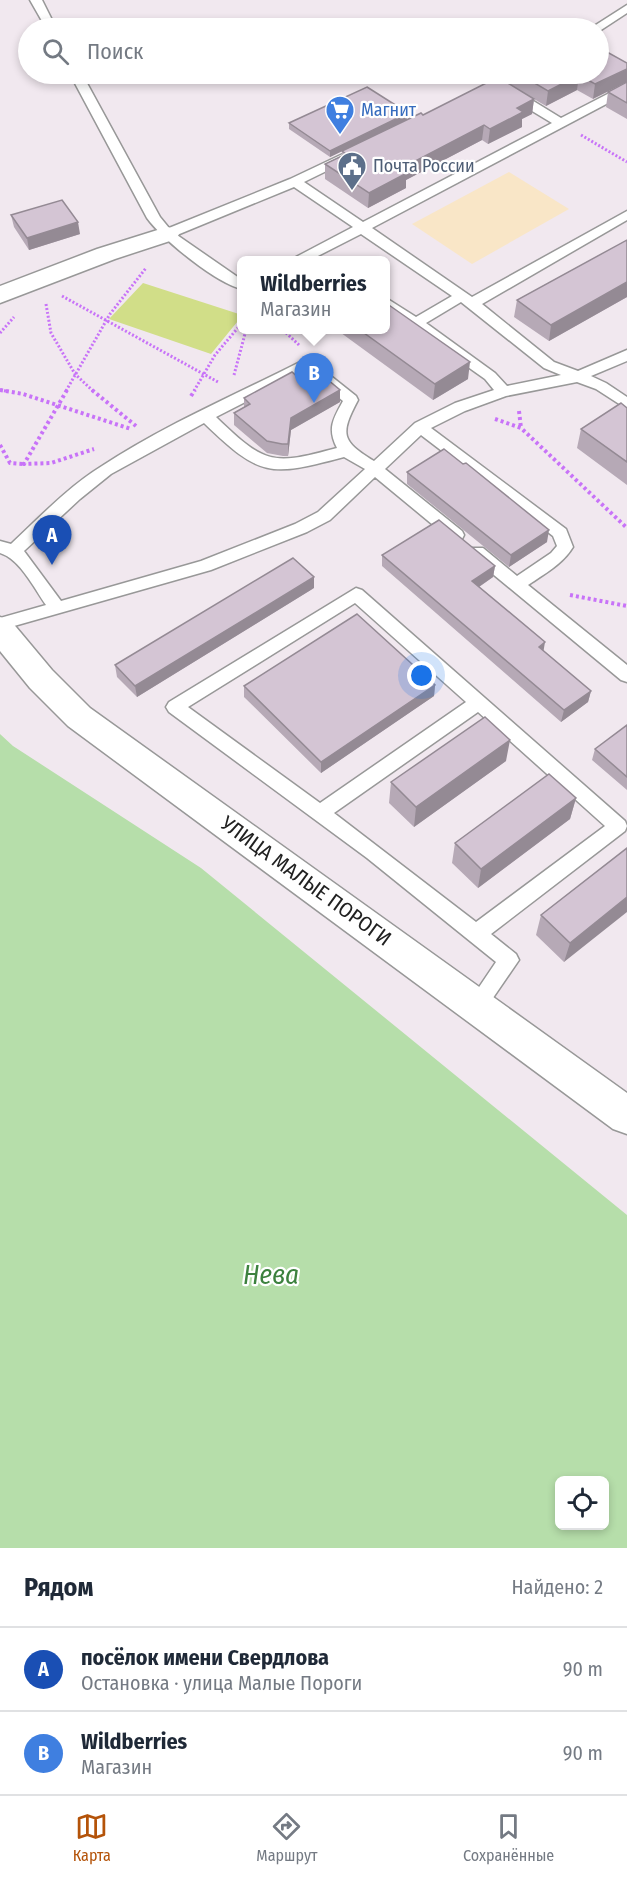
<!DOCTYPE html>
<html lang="ru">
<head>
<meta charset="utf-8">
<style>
	:root { --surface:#fff; --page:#f6f6f7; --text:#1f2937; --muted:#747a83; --line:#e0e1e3; --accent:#b45309 }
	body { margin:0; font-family:"Fira Sans Condensed",sans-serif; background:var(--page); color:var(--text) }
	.controls { position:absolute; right:18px; bottom:18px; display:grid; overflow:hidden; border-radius:9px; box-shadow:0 3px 9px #0003 }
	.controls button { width:54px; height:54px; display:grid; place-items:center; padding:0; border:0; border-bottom:2px solid var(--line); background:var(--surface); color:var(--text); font:30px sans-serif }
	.you { position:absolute; left:422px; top:676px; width:21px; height:21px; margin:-15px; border:4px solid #fff; border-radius:50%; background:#1a73e8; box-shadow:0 0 0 9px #1a73e833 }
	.badge { display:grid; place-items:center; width:39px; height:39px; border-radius:50%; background:var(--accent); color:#fff; font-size:20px; font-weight:700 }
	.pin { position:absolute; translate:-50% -50px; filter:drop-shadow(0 2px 3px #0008) }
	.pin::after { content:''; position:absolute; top:32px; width:21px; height:18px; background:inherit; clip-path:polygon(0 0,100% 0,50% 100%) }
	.popup { position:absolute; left:237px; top:256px; width:153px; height:78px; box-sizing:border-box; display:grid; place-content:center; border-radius:9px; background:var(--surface); filter:drop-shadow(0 2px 4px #0005); font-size:20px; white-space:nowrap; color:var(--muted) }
	.popup b { font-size:22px; color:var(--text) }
	.popup::after { content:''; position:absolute; left:50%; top:100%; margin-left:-12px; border:12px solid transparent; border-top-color:var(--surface) }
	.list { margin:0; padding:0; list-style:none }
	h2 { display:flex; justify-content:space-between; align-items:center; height:78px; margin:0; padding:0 24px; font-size:26px }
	h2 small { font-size:20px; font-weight:400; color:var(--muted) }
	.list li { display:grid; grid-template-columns:39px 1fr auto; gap:18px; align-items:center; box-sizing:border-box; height:84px; padding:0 24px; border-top:2px solid var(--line) }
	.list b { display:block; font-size:22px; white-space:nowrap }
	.list p { margin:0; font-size:20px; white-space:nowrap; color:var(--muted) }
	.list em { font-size:20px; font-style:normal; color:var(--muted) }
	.icon { flex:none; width:33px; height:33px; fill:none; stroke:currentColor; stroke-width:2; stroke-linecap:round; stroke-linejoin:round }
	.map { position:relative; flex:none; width:627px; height:1548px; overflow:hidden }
	.search { position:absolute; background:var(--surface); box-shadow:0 3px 9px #0003; left:18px; right:18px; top:18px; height:66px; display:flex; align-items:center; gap:15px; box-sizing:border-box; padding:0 21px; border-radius:33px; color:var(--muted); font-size:22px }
	.sheet { height:246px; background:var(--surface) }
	nav { display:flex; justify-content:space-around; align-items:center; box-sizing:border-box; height:84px; border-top:2px solid var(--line); background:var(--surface); font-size:16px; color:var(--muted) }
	nav a { display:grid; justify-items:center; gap:3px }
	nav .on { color:var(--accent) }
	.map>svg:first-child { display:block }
	.park { fill:#f9e6c7 }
	.pitch { fill:#d1de88 }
	.water { fill:#b6deaa; fill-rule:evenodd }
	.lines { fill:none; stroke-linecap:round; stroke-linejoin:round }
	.lane-casing { stroke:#989898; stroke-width:3 }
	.street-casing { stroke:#989898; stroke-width:3 }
	.path-far1 { stroke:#c873f8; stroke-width:3; stroke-dasharray:2 2; stroke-linecap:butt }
	.path { stroke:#c873f8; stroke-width:4; stroke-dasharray:3 3; stroke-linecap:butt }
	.lane { fill:#fff; fill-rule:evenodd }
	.street { fill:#fff; fill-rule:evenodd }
	.wall { fill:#b6a9b6 }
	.shaded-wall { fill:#948a94 }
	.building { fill:#d4c5d4; stroke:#948a94; stroke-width:1.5 }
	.labels { text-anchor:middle; stroke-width:4.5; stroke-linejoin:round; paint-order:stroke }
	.far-shop-label { font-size:18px; fill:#366cbe; stroke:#fff; text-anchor:start }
	.far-service-label { font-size:18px; fill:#4e5e75; stroke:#fff; text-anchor:start }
	.street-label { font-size:21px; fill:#212121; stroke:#fff }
	.near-water-label { font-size:27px; font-style:italic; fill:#3c813e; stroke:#fff }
</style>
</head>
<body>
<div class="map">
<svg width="627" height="1548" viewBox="0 0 627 1548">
	<rect width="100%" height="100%" fill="#f1e8ef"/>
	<path class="park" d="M 509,172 L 569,209 L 472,264 L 412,224 Z"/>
	<path class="pitch" d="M 143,283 L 242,315 L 242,316 L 211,354 L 109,319 Z"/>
	<path class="water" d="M 0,734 L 13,746 L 201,868 L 627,1215 L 627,1548 L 0,1548 ZM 560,1480 L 604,1480 L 604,1526 L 560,1526 Z"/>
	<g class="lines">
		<g class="lane-casing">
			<path id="lane" d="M 30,0 L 42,0 L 56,28 L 46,28 Z
				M 627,5 L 627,13 L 601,30 L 591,28 Z
				M 70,74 L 82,74 L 160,217 L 169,228 L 290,179 L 347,152 L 353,156 L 351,159 L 304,182 L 363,222 L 552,123 L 509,97 L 509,91 L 517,91 L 561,118 L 627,84 L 627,93 L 372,228 L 472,297 L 627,211 L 627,220 L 482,304 L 554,362 L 578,371 L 627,350 L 627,361 L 591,376 L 606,383 L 627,397 L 627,409 L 596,389 L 577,382 L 506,396 L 465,411 L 431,428 L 566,529 L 573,547 C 563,564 544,574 528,585 L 627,665 L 627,682 L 621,680 L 471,556 L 469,552 L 471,548 L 483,548 L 517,576 L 551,553 L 557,546 L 553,536 L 421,435 L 385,469 L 462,531 L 464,535 L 462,539 L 450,539 L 375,477 L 330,520 L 307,532 L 211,570 L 0,630 L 0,618 L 46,605 C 34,588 20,559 0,553 L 0,541 L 11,544 C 40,517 68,487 102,466 C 164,425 235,395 302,361 L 312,361 L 356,396 L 358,400 C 340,434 341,441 374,461 L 415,423 L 455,403 L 494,390 L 485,379 L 386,309 L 386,298 L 416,317 L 452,296 L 361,234 L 310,260 L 295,260 L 296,257 L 353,227 L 294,187 L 177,235 L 242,280 L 242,289 C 216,283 163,240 147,218 ZM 461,302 L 544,368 L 561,375 L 507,386 L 495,373 L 426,323 ZM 306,371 L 343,401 C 333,419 327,429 337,448 C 271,466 265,464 216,417 ZM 204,423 C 260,477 269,477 344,457 L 365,469 L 318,512 L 295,524 L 201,561 L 61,601 L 24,551 L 80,499 L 111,474 Z
				M 356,588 L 362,590 L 625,821 L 627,826 L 625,831 L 491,934 L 516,954 L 519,960 L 484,1011 L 477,1014 L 470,1011 L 467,1005 L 496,962 L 367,858 L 169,712 L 166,707 L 169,702 ZM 355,603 L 466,702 L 320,803 L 188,707 ZM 478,712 L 605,826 L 476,922 L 334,813 Z"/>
		</g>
		<g class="street-casing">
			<path id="street" d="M 167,227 L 176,229 L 179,234 L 176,239 L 115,259 L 0,303 L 0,286 L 97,249 Z
				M 0,617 L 11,621 L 52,670 L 90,708 L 627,1093 L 627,1134 L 613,1129 L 68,726 L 30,688 L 0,651 Z"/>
		</g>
		<path class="path-far1" d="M 581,135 L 627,162
			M 62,296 L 218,382
			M 46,304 L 51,333 L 75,374 L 93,391
			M 283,330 L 299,345
			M 0,333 L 14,317
			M 234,375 L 246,330
			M 0,390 L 6,391
			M 66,391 L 110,314 L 146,268
			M 194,391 L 215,355 L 242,323"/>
		<path class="path" d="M 0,390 L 23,394 L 131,429
			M 67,390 L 24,464 L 51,463 L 94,449
			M 92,390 L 136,426
			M 191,396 L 195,390
			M 519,411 L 521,428
			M 495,419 L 521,428 L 627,528
			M 0,445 L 10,463 L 24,464
			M 570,595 L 627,606"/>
		<use href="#lane" class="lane"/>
		<use href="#street" class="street"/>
	</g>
	<path class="wall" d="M 627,63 L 593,99 L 577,90 L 546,106 L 534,99 L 532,114 L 522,119 L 522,127 L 488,144 L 482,140 L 406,180 L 406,188 L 368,208 L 325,179 L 325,164 L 342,156 L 342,151 L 330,157 L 289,129 L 289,123 L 408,113 L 407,120 L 423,115 L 504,74 L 598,74 Z
		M 627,82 L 627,119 L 606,107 L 608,92 Z
		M 11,215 L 80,234 L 29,250 L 14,227 Z
		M 627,240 L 627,297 L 549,341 L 514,317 L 517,300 Z
		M 337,330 L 386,330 L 468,379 L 433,400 Z
		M 299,378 L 340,390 L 340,402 L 291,430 L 288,456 L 283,456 L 267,453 L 234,425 L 234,413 L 244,407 L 244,398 Z
		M 627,408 L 627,485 L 577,448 L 581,429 Z
		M 407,472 L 547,542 L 509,567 L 407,484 Z
		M 382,555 L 495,566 L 493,577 L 479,587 L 544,651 L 591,691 L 588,702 L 561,722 L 382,566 Z
		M 314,588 L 137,697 L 117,677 L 115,665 Z
		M 435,685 L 434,696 L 321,773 L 244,697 L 244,686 Z
		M 627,725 L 627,790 L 592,760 L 595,749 Z
		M 506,761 L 414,827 L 389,803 L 391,782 Z
		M 576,798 L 570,819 L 478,888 L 452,863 L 455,843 Z
		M 627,848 L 564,962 L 536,935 L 541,915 Z"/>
	<path class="shaded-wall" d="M 627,69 L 627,82 L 593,99 L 595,84 Z
		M 579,75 L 577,90 L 546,106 L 548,91 Z
		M 534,99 L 532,114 L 522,119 L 522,127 L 488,144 L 490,129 L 517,108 Z
		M 408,113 L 407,120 L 330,157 L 330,151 Z
		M 484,125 L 482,140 L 406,180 L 406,188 L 368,208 L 369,193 L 400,169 Z
		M 78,222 L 80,234 L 29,250 L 27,238 Z
		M 627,282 L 627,297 L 549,341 L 551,325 Z
		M 470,362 L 468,379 L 433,400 L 435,384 Z
		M 340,390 L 340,402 L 291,430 L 288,456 L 288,444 L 291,418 Z
		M 549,530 L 547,542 L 509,567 L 511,555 Z
		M 495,566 L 493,577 L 470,593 L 472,581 Z
		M 314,577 L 314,588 L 137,697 L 135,686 Z
		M 545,642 L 543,654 L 539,647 Z
		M 435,685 L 434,696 L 321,773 L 321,762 Z
		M 591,691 L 588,702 L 561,722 L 564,710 Z
		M 510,740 L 506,761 L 414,827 L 416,807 Z
		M 576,798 L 570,819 L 478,888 L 481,869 Z
		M 627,897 L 627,912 L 564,962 L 570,943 Z"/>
	<path class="building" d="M 598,47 L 627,63 L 627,69 L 595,84 L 579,75 L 548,91 L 519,74 L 598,74 Z
		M 504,74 L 506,74 L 506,82 L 534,99 L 517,108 L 523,112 L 490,129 L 484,125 L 400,169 L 407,173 L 369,193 L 325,164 L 346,154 L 342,151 L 421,113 L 423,115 Z
		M 627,82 L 627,103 L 608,92 Z
		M 367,87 L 408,113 L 330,151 L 289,123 Z
		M 62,200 L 78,222 L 27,238 L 11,215 Z
		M 627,240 L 627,282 L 551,325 L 517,300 Z
		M 386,303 L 470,362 L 435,384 L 360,330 L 386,330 Z
		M 315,369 L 340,390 L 291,418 L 288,444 L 282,444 L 267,441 L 234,413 L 250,404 L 244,398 L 292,372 L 299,378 Z
		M 621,403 L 627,408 L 627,462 L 581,429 Z
		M 444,449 L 463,464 L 466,463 L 549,530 L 511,555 L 407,472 Z
		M 439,520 L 495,566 L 472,581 L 545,642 L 539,647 L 591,691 L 564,710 L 382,555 Z
		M 293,558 L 314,577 L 135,686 L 115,665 Z
		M 357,614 L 435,685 L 321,762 L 244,686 Z
		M 485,717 L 510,740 L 416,807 L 391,782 Z
		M 627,725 L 627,777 L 595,749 Z
		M 549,774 L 576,798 L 481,869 L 455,843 Z
		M 627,848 L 627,897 L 570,943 L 541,915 Z"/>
	<defs>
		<g id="supermarket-pin" transform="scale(1.5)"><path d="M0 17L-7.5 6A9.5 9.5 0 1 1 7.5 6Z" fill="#3f7fe0" stroke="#fff"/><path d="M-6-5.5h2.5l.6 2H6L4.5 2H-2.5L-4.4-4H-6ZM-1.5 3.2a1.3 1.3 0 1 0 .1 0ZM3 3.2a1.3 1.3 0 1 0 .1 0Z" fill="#fff"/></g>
		<g id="civic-pin" transform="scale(1.5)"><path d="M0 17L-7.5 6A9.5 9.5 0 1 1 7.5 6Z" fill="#5c6f8a" stroke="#fff"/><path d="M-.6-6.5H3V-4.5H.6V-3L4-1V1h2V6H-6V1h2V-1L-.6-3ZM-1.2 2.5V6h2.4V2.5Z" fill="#fff"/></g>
	</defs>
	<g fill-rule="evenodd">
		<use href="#supermarket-pin" x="340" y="110"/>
		<use href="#civic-pin" x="352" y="166"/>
	</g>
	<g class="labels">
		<g class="far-shop-label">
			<text x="361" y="116">Магнит</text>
		</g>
		<g class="far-service-label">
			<text x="373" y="172">Почта России</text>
		</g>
		<g class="street-label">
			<text transform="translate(306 881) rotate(36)" y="7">УЛИЦА МАЛЫЕ ПОРОГИ</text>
		</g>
		<g class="near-water-label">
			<text x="271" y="1284">Нева</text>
		</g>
	</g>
</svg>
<div class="controls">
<button><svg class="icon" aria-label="locate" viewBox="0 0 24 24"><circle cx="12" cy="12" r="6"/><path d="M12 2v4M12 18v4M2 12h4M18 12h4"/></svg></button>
</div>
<div class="you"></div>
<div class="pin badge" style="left:52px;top:565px;background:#1a4fb4">A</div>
<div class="pin badge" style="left:314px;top:403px;background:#3f7fe0">B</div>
<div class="popup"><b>Wildberries</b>Магазин</div>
<div class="search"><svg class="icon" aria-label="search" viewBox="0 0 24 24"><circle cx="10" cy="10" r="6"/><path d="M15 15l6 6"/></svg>Поиск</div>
</div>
<section class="sheet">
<h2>Рядом<small>Найдено: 2</small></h2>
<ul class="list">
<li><span class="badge" style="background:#1a4fb4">A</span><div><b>посёлок имени Свердлова</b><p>Остановка · улица Малые Пороги</p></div><em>90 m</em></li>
<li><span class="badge" style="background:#3f7fe0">B</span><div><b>Wildberries</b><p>Магазин</p></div><em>90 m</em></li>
</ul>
</section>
<nav>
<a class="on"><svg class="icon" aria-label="map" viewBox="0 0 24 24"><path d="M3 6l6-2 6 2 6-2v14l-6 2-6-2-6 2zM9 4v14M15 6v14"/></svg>Карта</a>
<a><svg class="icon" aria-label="directions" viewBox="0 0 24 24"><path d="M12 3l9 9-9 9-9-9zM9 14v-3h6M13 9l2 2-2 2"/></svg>Маршрут</a>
<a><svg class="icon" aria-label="saved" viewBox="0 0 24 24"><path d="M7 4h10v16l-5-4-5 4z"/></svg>Сохранённые</a>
</nav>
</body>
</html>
